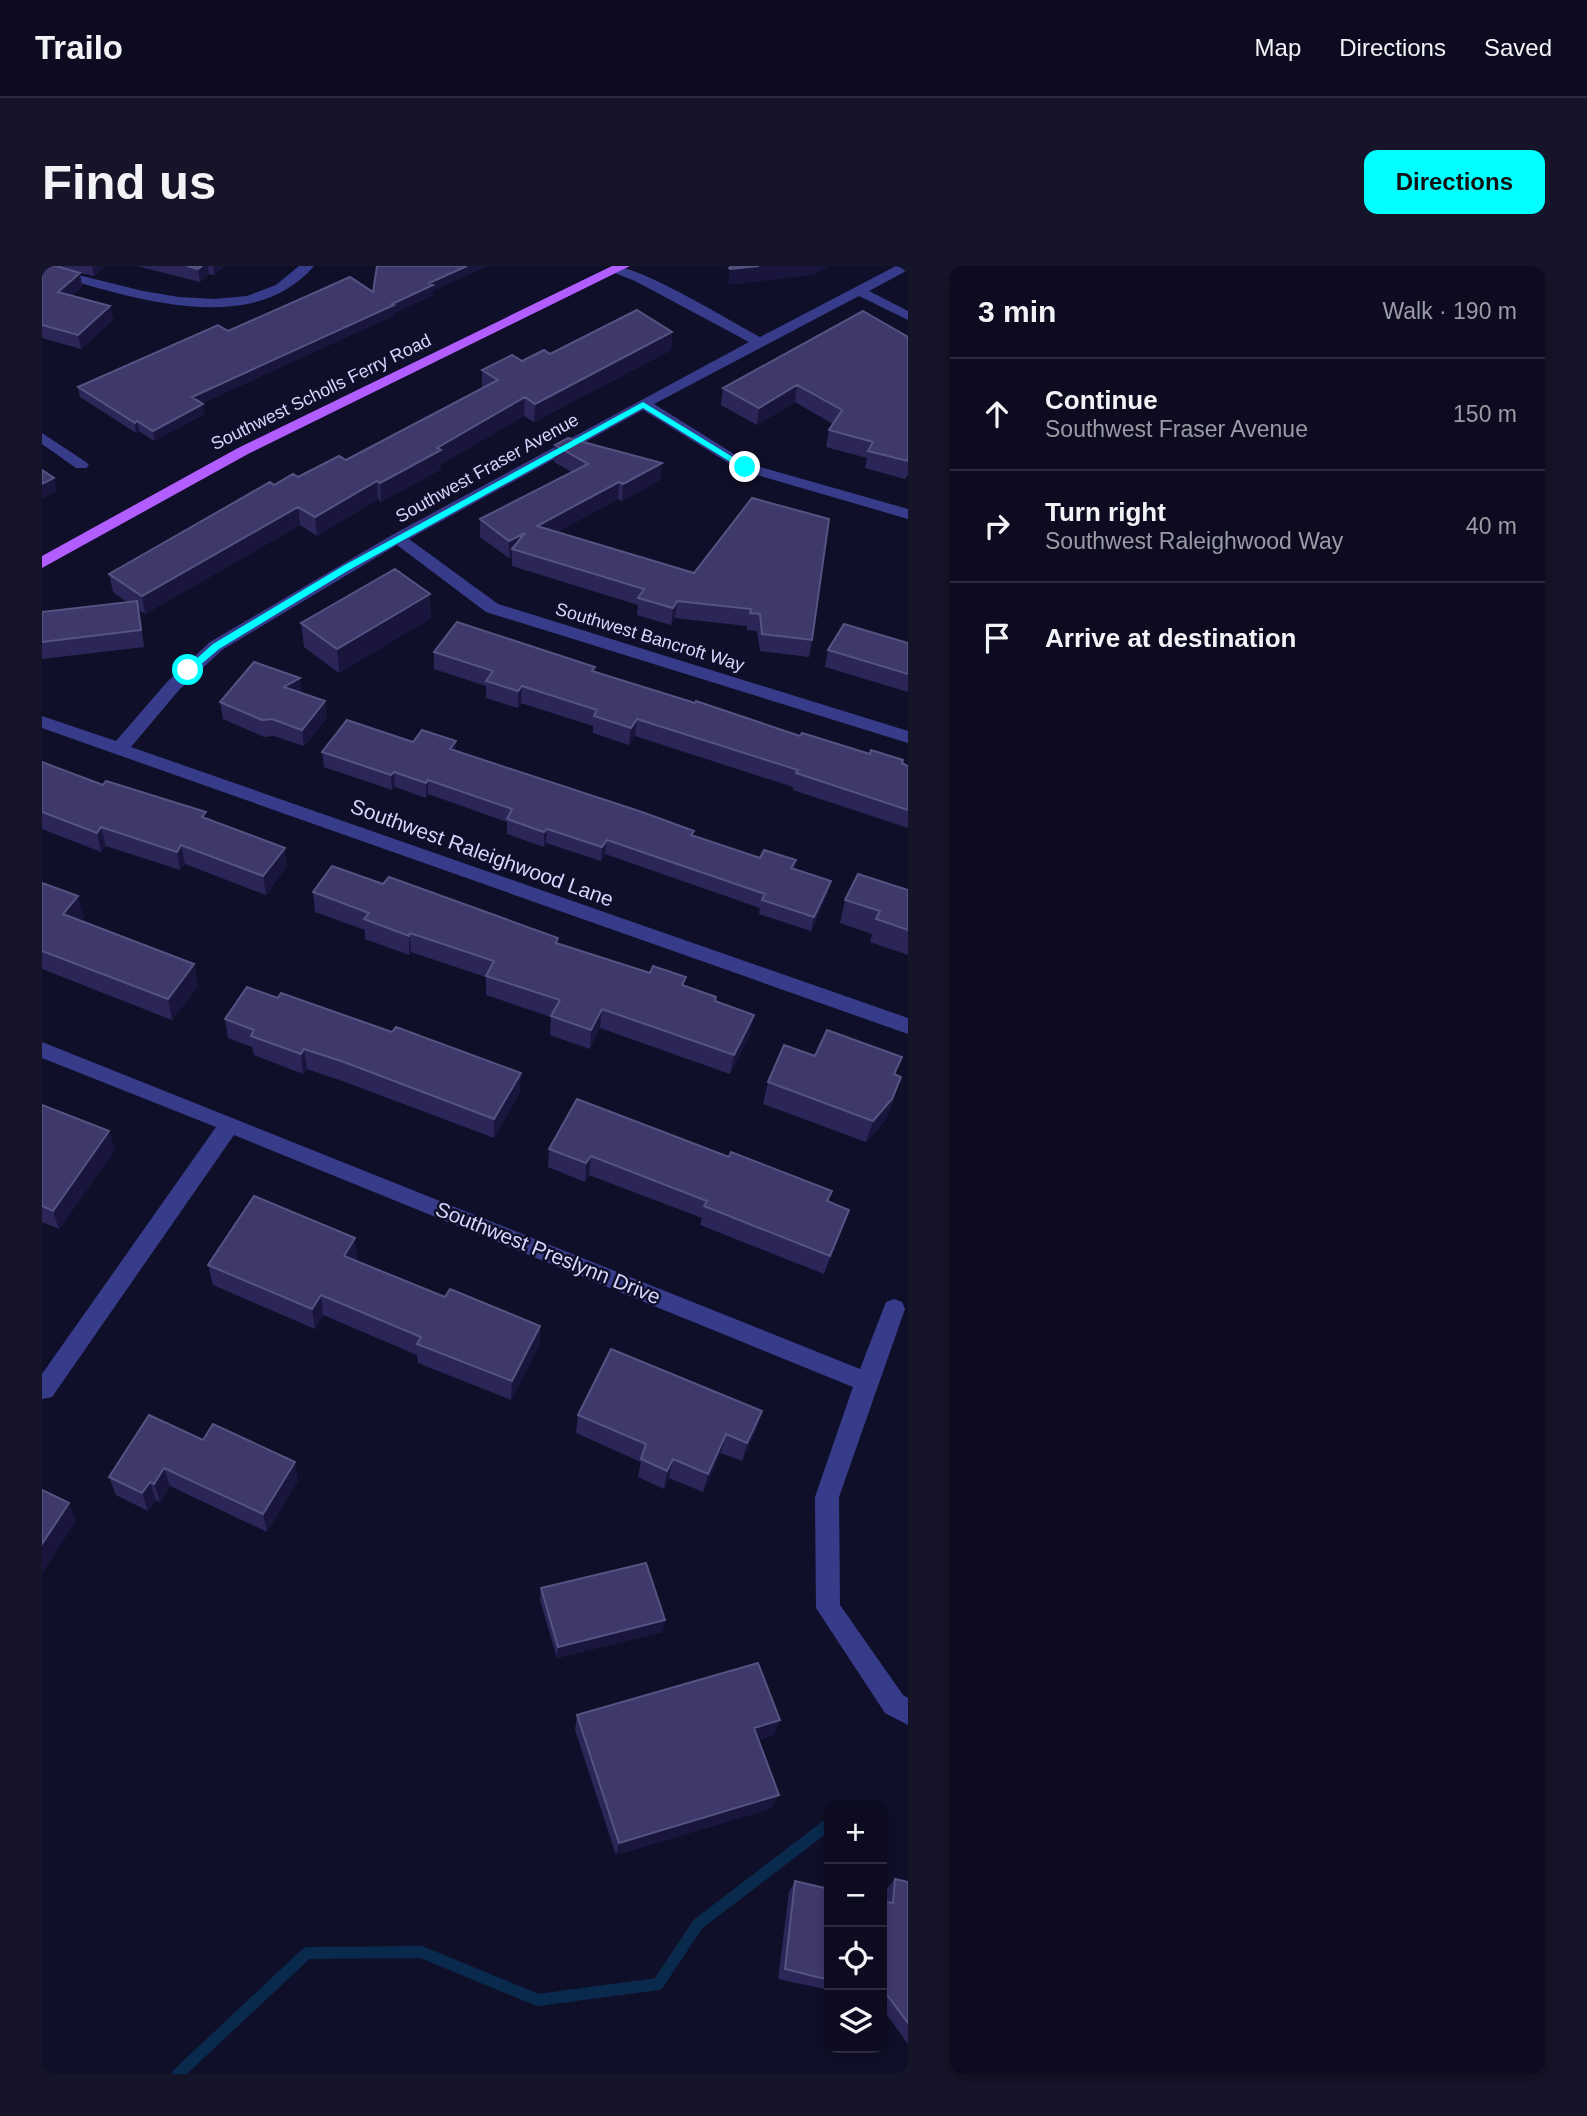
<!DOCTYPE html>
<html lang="en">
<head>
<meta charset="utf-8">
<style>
	:root { --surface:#0c0b1f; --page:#151428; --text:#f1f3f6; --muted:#9a9ba4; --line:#2c2b3d; --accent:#02ffff }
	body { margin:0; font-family:Arial,sans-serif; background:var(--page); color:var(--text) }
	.controls { position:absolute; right:21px; bottom:21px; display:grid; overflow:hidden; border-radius:14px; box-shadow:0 4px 10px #0003 }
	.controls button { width:63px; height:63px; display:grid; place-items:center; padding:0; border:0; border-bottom:2px solid var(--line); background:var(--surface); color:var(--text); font:35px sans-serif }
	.stop { position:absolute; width:21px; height:21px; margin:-16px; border:5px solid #02ffff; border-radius:50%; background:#fff }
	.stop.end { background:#02ffff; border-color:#fff; box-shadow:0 2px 7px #0008 }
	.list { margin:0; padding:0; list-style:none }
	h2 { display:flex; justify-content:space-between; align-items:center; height:91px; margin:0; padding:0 28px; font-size:30px }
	h2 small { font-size:23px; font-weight:400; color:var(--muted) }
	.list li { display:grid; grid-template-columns:46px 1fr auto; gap:21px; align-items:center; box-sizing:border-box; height:112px; padding:0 28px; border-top:2px solid var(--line) }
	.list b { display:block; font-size:26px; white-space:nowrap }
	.list p { margin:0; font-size:23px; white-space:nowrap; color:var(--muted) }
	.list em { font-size:23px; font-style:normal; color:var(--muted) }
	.icon { flex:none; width:38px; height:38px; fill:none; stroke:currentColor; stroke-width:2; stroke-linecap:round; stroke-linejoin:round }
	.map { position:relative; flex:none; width:866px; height:1808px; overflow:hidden; border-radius:14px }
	header { display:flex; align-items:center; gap:42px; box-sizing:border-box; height:98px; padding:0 35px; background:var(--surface); border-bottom:2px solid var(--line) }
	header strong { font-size:33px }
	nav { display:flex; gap:38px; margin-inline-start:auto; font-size:24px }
	.intro { display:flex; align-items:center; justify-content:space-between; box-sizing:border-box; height:168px; padding:0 42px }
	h1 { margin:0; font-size:49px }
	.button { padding:18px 32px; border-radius:14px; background:var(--accent); color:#111; font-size:24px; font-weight:700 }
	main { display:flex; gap:42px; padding:0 42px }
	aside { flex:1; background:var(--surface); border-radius:14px; box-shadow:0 4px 10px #0003 }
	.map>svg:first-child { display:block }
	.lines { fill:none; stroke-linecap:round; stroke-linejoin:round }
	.stream { stroke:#09294d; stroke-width:12 }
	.street { fill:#373c8a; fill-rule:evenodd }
	.primary { fill:#b25dff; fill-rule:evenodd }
	.wall { fill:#2c2658 }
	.shaded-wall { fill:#19153d }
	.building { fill:#3e396a; stroke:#565281; stroke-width:2 }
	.route { fill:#02ffff }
	.labels { text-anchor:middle; stroke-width:5; stroke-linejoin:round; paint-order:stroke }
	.far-street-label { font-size:18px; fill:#d7d6ff; stroke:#100f29 }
	.street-label { font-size:21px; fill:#d7d6ff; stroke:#100f29 }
</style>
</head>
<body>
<header>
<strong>Trailo</strong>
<nav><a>Map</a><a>Directions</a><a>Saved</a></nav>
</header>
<div class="intro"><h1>Find us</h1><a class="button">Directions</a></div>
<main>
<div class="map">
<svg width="866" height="1808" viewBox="0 0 866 1808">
	<rect width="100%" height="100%" fill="#100f29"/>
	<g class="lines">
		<path class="stream" d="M 136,1808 L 265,1687 L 379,1686 L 496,1734 L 616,1718 L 656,1658 L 787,1558"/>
		<path class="street" d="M 0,0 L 101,25 L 137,31 L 173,33 L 205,30 L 234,19 L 257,0 L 272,0 C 207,76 80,28 0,6 Z
			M 570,0 C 599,0 688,55 718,71 L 854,0 L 866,0 L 866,4 L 827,25 L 866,45 L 866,54 L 817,30 L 612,138 L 708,198 L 866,243 L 866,253 L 698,204 L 601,144 L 367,273 L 456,338 L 866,465 L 866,477 L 444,346 L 355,279 L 180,384 L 137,424 L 89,481 L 866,752 L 866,768 L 0,462 L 0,450 L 74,475 L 125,416 L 168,376 L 350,269 L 707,76 L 593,15 L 570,6 Z
			M 0,167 L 44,196 L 47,199 L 44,202 L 34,202 L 0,178 Z
			M 0,776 L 818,1103 L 844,1036 L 852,1033 L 860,1036 L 863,1043 L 797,1231 L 798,1339 L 861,1429 L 866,1432 L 866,1459 L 843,1447 L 774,1342 L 773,1231 L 811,1121 L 192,869 L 10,1131 L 0,1133 L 0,1108 L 174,861 L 0,792 Z"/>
		<path class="primary" d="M 570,0 L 588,0 L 206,188 L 0,302 L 0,290 L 196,182 Z"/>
	</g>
	<path class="wall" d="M 0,0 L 63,0 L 52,10 L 38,7 L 40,20 L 30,30 L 68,40 L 71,54 L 39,83 L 0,72 Z
		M 95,0 L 182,0 L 172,9 L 167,8 L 158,16 Z
		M 391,25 L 391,29 L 352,47 L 353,49 L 160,137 L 162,148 L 112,175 L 97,165 L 94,167 L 38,131 L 36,121 L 186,65 L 331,26 Z
		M 630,66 L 629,84 L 492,156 L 482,150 L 399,198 L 399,203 L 339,236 L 336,233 L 275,270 L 258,259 L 103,348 L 97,344 L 102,381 L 0,393 L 0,346 L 85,336 L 71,326 L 67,308 L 232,219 L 304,194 L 440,123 L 440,104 L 508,88 Z
		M 866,71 L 866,209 L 863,213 L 823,202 L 825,192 L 784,181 L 787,164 L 791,158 L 753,136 L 715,159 L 679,139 L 681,122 Z
		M 513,179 L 620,197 L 618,214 L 580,235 L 576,233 L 515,266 L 652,307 L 770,374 L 767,391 L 718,385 L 715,365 L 705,364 L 705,360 L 633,352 L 629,359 L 595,349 L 596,339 L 470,300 L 470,291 L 467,292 L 438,271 L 438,253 L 530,206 L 512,196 Z
		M 389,352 L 297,407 L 262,381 L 259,357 Z
		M 866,377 L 866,426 L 783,401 L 786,384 Z
		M 392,386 L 552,406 L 758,470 L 828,488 L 861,494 L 861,498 L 866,500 L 866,562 L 751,524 L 751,521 L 593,470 L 587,479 L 551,467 L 551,460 L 479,437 L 476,442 L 444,432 L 444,420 L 392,403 Z
		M 260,427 L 285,452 L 262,480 L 232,470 L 222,471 L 181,453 L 178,436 Z
		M 414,475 L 414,485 L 651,570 L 718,592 L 754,594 L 752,603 L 789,615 L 785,629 L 769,665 L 717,648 L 718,642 L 563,588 L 559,595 L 504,577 L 502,581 L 465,568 L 465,556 L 386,528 L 384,532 L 353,521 L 350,524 L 282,501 L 280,486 L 371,476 Z
		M 0,496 L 61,519 L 165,553 L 245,600 L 224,629 L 143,598 L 138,604 L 64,580 L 59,586 L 0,563 Z
		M 0,617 L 42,651 L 39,654 L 152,698 L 156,720 L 130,754 L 0,703 Z
		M 341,618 L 643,720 L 673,735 L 708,768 L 688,808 L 558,762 L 548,783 L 508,769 L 509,751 L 444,729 L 444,711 L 369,686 L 367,689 L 323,673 L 323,664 L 273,646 L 271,626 Z
		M 866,624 L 866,689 L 828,676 L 830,668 L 798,657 L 803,634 Z
		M 183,753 L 478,826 L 452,872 L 303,816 L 265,803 L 261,808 L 212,789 L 210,781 L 186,772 Z
		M 773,790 L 854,809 L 852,833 L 843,855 L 824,876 L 721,838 L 726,816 Z
		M 0,839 L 67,865 L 73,884 L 17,963 L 0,956 Z
		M 507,883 L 787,936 L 807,944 L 801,962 L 782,1008 L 658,959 L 660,952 L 547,909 L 543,916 L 506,901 Z
		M 316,993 L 314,995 L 403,1031 L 498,1060 L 497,1079 L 469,1134 L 376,1097 L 375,1089 L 281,1049 L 273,1063 L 171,1019 L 166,999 Z
		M 720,1145 L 714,1164 L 700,1195 L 679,1187 L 661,1226 L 627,1212 L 622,1223 L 596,1211 L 599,1196 L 534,1167 L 536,1149 Z
		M 161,1174 L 256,1214 L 225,1266 L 128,1220 L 118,1236 L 114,1234 L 106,1245 L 74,1229 L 67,1211 Z
		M 499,1322 L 623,1354 L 620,1366 L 515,1392 L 498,1334 Z
		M 535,1449 L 738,1454 L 732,1469 L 716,1474 L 730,1542 L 574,1589 L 533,1464 Z
		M 853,1613 L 866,1616 L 866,1778 L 840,1742 L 840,1635 L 843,1635 L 844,1624 Z
		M 753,1615 L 787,1623 L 787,1724 L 736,1713 L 747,1626 Z"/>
	<path class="shaded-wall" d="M 50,0 L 63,0 L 52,10 Z
		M 160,0 L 166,0 L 167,8 L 158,16 L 156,3 Z
		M 171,0 L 182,0 L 172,9 Z
		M 425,0 L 446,0 L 391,25 L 391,29 L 352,47 L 353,49 L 151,141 L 150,131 L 350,38 L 387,17 Z
		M 717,0 L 788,0 L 771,9 L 686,19 L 688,3 Z
		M 38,7 L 40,20 L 19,39 L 16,26 Z
		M 68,40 L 71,54 L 39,83 L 36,69 Z
		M 630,66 L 629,84 L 492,156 L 493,138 Z
		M 755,119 L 753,136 L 715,159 L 717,142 Z
		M 483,131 L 482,150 L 399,198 L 399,203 L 339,236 L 338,217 L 395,182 Z
		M 161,138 L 162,148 L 112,175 L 111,165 Z
		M 95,155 L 97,165 L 94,167 L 93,157 Z
		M 620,197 L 618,214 L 580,235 L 581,218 Z
		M 12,212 L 15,225 L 0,233 L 0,218 Z
		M 335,215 L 336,233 L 275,270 L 273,251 Z
		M 577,216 L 576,233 L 494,277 L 495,260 Z
		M 256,241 L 258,259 L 103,348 L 100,330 Z
		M 483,267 L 470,283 L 470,291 L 467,292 L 467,275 Z
		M 388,328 L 389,352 L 297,407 L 295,383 Z
		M 635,335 L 633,352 L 629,359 L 631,342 Z
		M 258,412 L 260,429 L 242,421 Z
		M 480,420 L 479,437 L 476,442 L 476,425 Z
		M 283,435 L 285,452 L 262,480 L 260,464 Z
		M 595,453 L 593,470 L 587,479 L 589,462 Z
		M 414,475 L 414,490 L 408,483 Z
		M 352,506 L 353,521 L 350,524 L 349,509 Z
		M 386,514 L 386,528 L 384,532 L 384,517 Z
		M 59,561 L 64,580 L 59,586 L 55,567 Z
		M 505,563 L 504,577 L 502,581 L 502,566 Z
		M 565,574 L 563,588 L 559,595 L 560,581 Z
		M 139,579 L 143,598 L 138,604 L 135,586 Z
		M 243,582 L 245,600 L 224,629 L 221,610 Z
		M 789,615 L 785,629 L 769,665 L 772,651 Z
		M 36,630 L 42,651 L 27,669 L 21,648 Z
		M 368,667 L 369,686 L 367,689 L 367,670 Z
		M 152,698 L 156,720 L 130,754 L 126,733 Z
		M 560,743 L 558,762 L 548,783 L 549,764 Z
		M 712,749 L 708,768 L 688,808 L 692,789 Z
		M 262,783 L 265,803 L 261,808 L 259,788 Z
		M 479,807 L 478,826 L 452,872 L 452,853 Z
		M 859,811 L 852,833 L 843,855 L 824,876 L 831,855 Z
		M 67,865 L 73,884 L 17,963 L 11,945 Z
		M 549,890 L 547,909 L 543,916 L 544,897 Z
		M 807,944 L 801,962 L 782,1008 L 788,990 Z
		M 313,972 L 316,993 L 305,1011 L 302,990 Z
		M 279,1029 L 281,1049 L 273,1063 L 270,1043 Z
		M 498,1060 L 497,1079 L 469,1134 L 470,1115 Z
		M 720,1145 L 714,1164 L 700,1195 L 705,1177 Z
		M 684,1168 L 679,1187 L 661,1226 L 666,1208 Z
		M 631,1193 L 627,1212 L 622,1223 L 625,1205 Z
		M 253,1196 L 256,1214 L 225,1266 L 221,1248 Z
		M 122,1202 L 128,1220 L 118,1236 L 112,1218 Z
		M 108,1216 L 114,1234 L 106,1245 L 100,1227 Z
		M 27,1237 L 34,1255 L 0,1308 L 0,1278 Z
		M 623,1354 L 620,1366 L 515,1392 L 516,1381 Z
		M 738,1454 L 732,1469 L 706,1477 L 712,1462 Z
		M 737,1529 L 730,1542 L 574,1589 L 577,1577 Z"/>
	<path class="building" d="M 0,0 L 14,0 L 38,7 L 16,26 L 68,40 L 36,69 L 0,59 Z
		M 145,0 L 160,0 L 156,3 Z
		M 335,0 L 425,0 L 387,17 L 391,19 L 350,38 L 352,39 L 150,131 L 161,138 L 111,165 L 95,155 L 93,157 L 36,121 L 176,59 L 186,65 L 308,11 L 331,26 Z
		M 690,0 L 717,0 L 688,3 L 687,2 Z
		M 595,44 L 630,66 L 493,138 L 483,131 L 395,182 L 399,184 L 338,217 L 335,215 L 273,251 L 256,241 L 100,330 L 67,308 L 228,216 L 232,219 L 251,208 L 256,211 L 297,190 L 304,194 L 456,114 L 440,104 L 470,89 L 480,95 L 502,84 L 508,88 Z
		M 821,45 L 866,71 L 866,195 L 826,185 L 831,176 L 787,164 L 800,144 L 755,119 L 717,142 L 681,122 Z
		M 526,172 L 620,197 L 581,218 L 577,216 L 495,260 L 652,307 L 710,232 L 787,253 L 770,374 L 720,368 L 718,348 L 708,347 L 709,343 L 635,335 L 631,342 L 596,332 L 602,323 L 470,283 L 483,267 L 467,275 L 438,253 L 546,198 L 513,179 Z
		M 0,204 L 12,212 L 0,218 Z
		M 353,303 L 388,328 L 295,383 L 259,357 Z
		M 95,335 L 99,364 L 0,376 L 0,346 Z
		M 415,356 L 553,401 L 550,405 L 653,437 L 654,435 L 758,470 L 760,467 L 828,488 L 829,484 L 861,494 L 860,497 L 866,500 L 866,544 L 754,507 L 756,504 L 595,453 L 589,462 L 552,450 L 555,444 L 480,420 L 476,425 L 444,415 L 451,405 L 392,386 Z
		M 802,358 L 866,377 L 866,408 L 786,384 Z
		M 212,396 L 258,412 L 242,421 L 283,435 L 260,464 L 230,453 L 220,454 L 178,436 Z
		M 305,454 L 371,476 L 380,464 L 414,475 L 408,483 L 600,546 L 652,565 L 649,569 L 718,592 L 722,584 L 754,594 L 749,602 L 789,615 L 772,651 L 720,634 L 723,628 L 565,574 L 560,581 L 505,563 L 502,566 L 465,553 L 470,543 L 386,514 L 384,517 L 352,506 L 349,509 L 280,486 Z
		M 0,496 L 61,519 L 64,515 L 164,546 L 160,551 L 243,582 L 221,610 L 139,579 L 135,586 L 59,561 L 55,567 L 0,546 Z
		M 290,600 L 341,618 L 347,611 L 516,672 L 514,677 L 608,707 L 611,700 L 644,711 L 640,719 L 674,731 L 673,735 L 712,749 L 692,789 L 560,743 L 549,764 L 509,750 L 518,734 L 444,710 L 452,695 L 368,667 L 367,670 L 322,653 L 327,647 L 271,626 Z
		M 816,608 L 866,624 L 866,664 L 834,653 L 838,645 L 803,634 Z
		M 0,617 L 36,630 L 21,648 L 152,698 L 126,733 L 0,685 Z
		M 205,721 L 236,732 L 239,727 L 350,766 L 354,761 L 479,807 L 452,853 L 302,796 L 262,783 L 259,788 L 209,770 L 212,764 L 183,753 Z
		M 785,764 L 860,791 L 852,808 L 859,811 L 850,833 L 831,855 L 726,816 L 742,779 L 773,790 Z
		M 535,833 L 687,891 L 689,886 L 790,925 L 785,935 L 807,944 L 788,990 L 662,940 L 665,935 L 549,890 L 544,897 L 507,883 Z
		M 0,839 L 67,865 L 11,945 L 0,940 Z
		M 212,930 L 313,972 L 302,990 L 403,1031 L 408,1023 L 498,1060 L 470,1115 L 375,1078 L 379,1071 L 279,1029 L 270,1043 L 166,999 Z
		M 569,1083 L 720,1145 L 705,1177 L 684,1168 L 666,1208 L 631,1193 L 625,1205 L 599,1193 L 604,1178 L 536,1149 Z
		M 107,1149 L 161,1174 L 171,1158 L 253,1196 L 221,1248 L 122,1202 L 112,1218 L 108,1216 L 100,1227 L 67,1211 Z
		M 0,1224 L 27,1237 L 0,1278 Z
		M 604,1297 L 623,1354 L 516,1381 L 499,1322 Z
		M 716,1397 L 738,1454 L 712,1462 L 737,1529 L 577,1577 L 535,1449 Z
		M 853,1613 L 866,1616 L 866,1757 L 843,1726 L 840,1726 L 840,1635 L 851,1637 Z
		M 753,1615 L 787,1623 L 787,1714 L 743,1703 Z"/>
	<path class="route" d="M 601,136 L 707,201 L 700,203 L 601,142 L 307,304 L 177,383 L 150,406 L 142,404 L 171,378 L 301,300 Z"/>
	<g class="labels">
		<g class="far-street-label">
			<text transform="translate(279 126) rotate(-26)" y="6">Southwest Scholls Ferry Road</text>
			<text transform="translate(445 202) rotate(-29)" y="6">Southwest Fraser Avenue</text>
			<text transform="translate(608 371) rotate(17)" y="6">Southwest Bancroft Way</text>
		</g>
		<g class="street-label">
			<text transform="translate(440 587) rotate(20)" y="7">Southwest Raleighwood Lane</text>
			<text transform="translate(506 987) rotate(22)" y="7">Southwest Preslynn Drive</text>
		</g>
	</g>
</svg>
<div class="controls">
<button>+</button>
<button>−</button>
<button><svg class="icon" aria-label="locate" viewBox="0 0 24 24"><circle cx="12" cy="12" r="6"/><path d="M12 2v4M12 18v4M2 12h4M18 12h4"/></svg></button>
<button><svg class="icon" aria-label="layers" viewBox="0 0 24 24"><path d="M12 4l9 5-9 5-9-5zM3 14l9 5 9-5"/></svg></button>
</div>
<div class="stop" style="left:146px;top:404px"></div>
<div class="stop end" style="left:703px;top:201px"></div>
</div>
<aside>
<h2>3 min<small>Walk · 190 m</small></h2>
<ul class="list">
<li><svg class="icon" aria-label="ahead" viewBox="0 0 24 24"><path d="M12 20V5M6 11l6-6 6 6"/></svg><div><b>Continue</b><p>Southwest Fraser Avenue</p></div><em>150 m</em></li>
<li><svg class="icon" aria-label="right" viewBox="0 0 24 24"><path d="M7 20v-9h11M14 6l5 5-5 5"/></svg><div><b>Turn right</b><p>Southwest Raleighwood Way</p></div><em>40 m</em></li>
<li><svg class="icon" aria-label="arrive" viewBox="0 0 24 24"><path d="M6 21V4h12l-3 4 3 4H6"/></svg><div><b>Arrive at destination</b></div></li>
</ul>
</aside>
</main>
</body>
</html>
